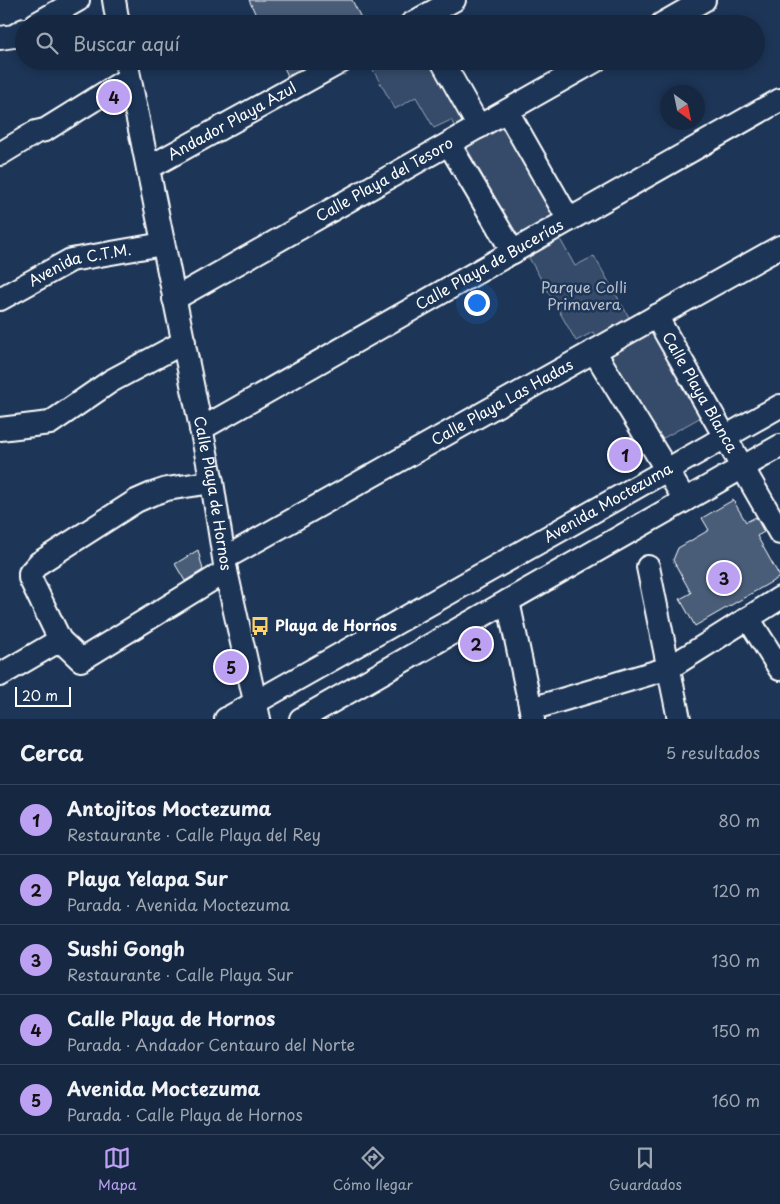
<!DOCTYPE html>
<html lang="es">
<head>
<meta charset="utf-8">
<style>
	:root { --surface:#162841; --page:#23344c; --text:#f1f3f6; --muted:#9ea6b1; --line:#35445a; --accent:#bca0f2 }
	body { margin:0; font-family:"Playpen Sans",sans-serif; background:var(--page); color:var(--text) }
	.compass { position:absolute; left:660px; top:85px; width:45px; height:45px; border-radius:50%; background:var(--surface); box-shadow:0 2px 8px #0003; rotate:147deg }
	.scale { position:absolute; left:15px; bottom:12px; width:56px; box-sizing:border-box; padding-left:5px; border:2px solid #fff; border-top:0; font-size:14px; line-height:18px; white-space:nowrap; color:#fff; -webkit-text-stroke:4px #1d3557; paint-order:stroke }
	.you { position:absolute; left:476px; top:302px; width:18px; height:18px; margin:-12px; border:4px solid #fff; border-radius:50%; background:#1a73e8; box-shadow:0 0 0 8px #1a73e833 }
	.badge { display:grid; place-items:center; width:32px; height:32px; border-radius:50%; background:var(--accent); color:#111; font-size:16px; font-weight:700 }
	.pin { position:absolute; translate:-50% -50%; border:2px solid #fff; box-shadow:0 1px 5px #0006 }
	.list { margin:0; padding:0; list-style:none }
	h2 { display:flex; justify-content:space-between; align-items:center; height:65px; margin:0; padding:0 20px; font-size:21px }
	h2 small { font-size:16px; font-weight:400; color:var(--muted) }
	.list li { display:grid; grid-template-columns:32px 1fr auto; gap:15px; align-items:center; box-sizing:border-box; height:70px; padding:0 20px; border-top:1px solid var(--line) }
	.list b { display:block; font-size:19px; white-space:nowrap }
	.list p { margin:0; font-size:16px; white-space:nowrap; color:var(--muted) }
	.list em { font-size:16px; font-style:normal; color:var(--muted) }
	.icon { flex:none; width:28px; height:28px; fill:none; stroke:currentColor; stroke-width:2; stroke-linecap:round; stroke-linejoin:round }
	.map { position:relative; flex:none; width:780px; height:719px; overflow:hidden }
	.search { position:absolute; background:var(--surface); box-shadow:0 2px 8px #0003; left:15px; right:15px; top:15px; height:55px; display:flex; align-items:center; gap:12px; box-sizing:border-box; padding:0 18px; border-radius:28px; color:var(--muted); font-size:19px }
	.sheet { height:415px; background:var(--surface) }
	nav { display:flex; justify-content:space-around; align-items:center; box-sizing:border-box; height:70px; border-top:1px solid var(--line); background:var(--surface); font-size:14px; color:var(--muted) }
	nav a { display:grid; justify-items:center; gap:2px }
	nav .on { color:var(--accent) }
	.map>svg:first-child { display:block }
	.green { fill:#364b69; stroke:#9aa5b4 }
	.building { fill:#4a5d79; stroke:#fff }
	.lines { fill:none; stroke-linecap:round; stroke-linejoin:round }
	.minor-casing { stroke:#fff; stroke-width:26 }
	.minor { stroke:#1d3557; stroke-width:22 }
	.labels { text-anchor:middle; stroke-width:5; stroke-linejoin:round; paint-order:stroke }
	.street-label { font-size:15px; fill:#fff; stroke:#1d3557 }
	.park-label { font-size:15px; fill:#b9c0ca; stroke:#1d3557 }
	.poi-label { font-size:15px; font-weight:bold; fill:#fff; stroke:#1d3557; text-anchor:start }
</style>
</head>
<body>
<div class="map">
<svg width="780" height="719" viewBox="0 0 780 719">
	<rect width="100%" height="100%" fill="#1d3557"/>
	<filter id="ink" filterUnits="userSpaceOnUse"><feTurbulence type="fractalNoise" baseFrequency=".02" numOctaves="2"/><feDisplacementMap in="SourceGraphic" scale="10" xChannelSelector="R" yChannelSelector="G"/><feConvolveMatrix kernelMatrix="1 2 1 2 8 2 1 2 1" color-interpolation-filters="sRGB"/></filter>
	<g filter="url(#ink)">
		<path class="green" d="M 368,61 L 454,61 L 492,130 L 509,121 L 571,232 L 560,239 L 575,266 L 594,256 L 638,333 L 652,325 L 703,416 L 658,441 L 593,332 L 576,341 L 451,120 L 434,128 L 416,97 L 395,109 Z"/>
		<path class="building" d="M 249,0 L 352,0 L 364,24 L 260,24 Z
			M 281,61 L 314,61 L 288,76 Z
			M 733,500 L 746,522 L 756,517 L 764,532 L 757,536 L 780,577 L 695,626 L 680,599 L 691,593 L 673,560 L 678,548 L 709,530 L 702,518 Z
			M 198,550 L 203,570 L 185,581 L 175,564 Z"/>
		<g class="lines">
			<g class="minor-casing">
				<g id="minor">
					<path d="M 114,0 L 118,24"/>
					<path d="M 36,24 L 78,0"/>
					<path d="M 411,24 L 454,0"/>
					<path d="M 662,24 L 704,0"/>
					<path d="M 0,38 L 14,36 L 24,30"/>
					<path id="s1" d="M 126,61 L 212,482 L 226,571 L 259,719"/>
					<path d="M 442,61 L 479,127"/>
					<path d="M 507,111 L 569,220"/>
					<path d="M 449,144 L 513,252"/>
					<path d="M 0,154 L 36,132 L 45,130 L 129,78"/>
					<path id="s2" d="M 148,168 L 342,61"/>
					<path id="s3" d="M 0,299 L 71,260 L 163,244"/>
					<path id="s4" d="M 174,299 L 595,61"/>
					<path id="s5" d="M 656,316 L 780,533"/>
					<path d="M 594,351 L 685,500"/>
					<path d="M 0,429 L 50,423 L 111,381 L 184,342"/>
					<path id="s6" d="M 201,429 L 780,100"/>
					<path d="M 212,482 L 167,489 L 152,494 L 136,501 L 39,563 L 30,573 L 30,578 L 60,640 L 81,660 L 226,571"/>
					<path id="s7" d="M 225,558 L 780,247"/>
					<path d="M 648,567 L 679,719"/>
					<path d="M 508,601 L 533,719"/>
					<path d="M 748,618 L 780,669"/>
					<path d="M 0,675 L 60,640"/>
					<path d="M 531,709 L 669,668 L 780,598"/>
					<path id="s8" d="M 226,719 L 780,406"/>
					<path d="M 301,719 L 780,446"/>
				</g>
			</g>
			<use href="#minor" class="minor"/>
		</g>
	</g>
	<defs>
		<g id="bus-bare" transform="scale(1.5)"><path d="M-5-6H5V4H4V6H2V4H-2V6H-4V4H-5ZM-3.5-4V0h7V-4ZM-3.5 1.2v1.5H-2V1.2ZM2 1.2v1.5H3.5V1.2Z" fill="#ffd166" stroke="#1d3557" stroke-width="2.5" paint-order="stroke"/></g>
	</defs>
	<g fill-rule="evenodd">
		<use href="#bus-bare" x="260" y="626"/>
	</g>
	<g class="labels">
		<g class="street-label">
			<text dy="5" stroke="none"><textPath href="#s2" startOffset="96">Andador Playa Azul</textPath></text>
			<text dy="5" stroke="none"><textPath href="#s4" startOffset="242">Calle Playa del Tesoro</textPath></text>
			<text dy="5" stroke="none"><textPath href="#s6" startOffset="332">Calle Playa de Bucerías</textPath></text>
			<text dy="5" stroke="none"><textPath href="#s3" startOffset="88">Avenida C.T.M.</textPath></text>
			<text dy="5" stroke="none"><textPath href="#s5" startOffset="88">Calle Playa Blanca</textPath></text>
			<text dy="5" stroke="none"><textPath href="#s7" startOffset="318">Calle Playa Las Hadas</textPath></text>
			<text dy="5" stroke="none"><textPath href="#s1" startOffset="441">Calle Playa de Hornos</textPath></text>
			<text dy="5" stroke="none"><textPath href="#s8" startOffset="439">Avenida Moctezuma</textPath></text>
		</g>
		<g class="park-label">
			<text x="584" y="293">Parque Colli<tspan x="584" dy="17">Primavera</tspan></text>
		</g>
		<g class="poi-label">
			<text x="275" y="631">Playa de Hornos</text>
		</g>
	</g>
</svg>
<svg class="compass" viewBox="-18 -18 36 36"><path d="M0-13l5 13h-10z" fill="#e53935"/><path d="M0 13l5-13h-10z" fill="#9ea6b1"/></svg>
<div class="scale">20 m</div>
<div class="you"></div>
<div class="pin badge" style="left:625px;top:455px">1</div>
<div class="pin badge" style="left:476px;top:644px">2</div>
<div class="pin badge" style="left:724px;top:578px">3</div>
<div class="pin badge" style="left:114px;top:97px">4</div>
<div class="pin badge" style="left:231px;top:667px">5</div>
<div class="search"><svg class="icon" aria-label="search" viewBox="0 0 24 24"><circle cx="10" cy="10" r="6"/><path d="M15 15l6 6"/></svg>Buscar aquí</div>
</div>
<section class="sheet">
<h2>Cerca<small>5 resultados</small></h2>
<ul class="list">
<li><span class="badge">1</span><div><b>Antojitos Moctezuma</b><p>Restaurante · Calle Playa del Rey</p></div><em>80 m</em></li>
<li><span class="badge">2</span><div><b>Playa Yelapa Sur</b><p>Parada · Avenida Moctezuma</p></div><em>120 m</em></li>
<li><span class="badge">3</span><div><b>Sushi Gongh</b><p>Restaurante · Calle Playa Sur</p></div><em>130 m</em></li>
<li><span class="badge">4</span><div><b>Calle Playa de Hornos</b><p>Parada · Andador Centauro del Norte</p></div><em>150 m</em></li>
<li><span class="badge">5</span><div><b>Avenida Moctezuma</b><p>Parada · Calle Playa de Hornos</p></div><em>160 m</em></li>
</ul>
</section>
<nav>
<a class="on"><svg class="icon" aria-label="map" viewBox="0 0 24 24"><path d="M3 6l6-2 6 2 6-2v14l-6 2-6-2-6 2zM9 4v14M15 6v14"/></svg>Mapa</a>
<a><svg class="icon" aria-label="directions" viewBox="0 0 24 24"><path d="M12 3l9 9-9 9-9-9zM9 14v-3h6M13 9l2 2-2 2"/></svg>Cómo llegar</a>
<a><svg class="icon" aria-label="saved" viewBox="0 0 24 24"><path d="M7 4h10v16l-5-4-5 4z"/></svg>Guardados</a>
</nav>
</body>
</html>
